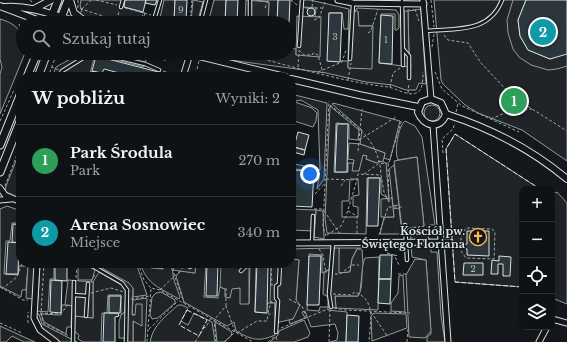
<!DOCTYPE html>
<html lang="pl">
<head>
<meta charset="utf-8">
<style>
	:root { --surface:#0f1215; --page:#181b1e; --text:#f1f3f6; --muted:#9b9ea0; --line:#2f3234; --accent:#ea580c }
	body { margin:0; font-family:"Libre Baskerville",serif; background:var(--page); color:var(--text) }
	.controls { position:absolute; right:12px; bottom:12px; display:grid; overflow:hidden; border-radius:8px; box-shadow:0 4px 16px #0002 }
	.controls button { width:36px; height:36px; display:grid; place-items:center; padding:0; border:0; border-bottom:1px solid var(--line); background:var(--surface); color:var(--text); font:20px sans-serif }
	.you { position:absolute; left:310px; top:174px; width:14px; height:14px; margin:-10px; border:3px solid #fff; border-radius:50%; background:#1a73e8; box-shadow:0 0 0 6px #1a73e833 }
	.badge { display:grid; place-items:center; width:26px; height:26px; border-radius:50%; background:var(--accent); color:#fff; font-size:13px; font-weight:700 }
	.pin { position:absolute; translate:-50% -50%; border:2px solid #fff; box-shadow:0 1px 4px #0006 }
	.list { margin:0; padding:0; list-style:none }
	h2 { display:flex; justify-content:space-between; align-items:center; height:52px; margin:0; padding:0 16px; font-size:17px }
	h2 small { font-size:13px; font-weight:400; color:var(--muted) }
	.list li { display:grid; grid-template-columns:26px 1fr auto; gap:12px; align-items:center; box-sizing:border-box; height:72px; padding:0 16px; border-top:1px solid var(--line) }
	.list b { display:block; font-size:15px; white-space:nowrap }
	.list p { margin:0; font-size:13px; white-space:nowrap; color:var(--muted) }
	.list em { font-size:13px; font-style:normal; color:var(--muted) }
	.icon { flex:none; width:22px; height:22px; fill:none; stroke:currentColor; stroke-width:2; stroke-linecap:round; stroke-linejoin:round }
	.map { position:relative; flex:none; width:567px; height:342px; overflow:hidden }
	.search { position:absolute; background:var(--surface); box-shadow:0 4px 16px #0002; left:16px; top:16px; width:280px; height:44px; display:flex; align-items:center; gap:10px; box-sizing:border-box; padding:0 14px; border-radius:22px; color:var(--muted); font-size:15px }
	.panel { position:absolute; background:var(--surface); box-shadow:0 4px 16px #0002; left:16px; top:72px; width:280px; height:196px; border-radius:16px }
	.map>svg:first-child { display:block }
	.green { fill:#202428; stroke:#939e99; fill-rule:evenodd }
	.parking { fill:#24282b; stroke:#939e99 }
	.building { fill:#2c363c; stroke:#d8e6dc }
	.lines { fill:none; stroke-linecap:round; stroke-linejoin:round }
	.service-casing { stroke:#d8e6dc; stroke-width:4.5 }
	.minor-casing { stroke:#d8e6dc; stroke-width:7 }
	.tertiary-casing { stroke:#d8e6dc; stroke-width:8 }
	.secondary-casing { stroke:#d8e6dc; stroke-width:9 }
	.path { stroke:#9da8a2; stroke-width:1; stroke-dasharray:3 2; stroke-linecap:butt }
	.service { stroke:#14181c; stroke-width:2.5 }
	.minor { stroke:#14181c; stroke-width:5 }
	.tertiary { stroke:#14181c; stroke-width:6 }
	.secondary { stroke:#14181c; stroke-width:7 }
	.fence { stroke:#d8e6dc; stroke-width:1; stroke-dasharray:5 2; stroke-linecap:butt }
	.labels { text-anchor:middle; stroke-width:3; stroke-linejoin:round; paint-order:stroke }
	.number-label { font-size:9px; fill:#adbab4 }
	.poi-label { font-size:11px; font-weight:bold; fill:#d8e6dc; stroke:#14181c; text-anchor:end }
</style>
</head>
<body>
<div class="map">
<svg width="567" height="342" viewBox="0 0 567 342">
	<rect width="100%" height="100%" fill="#14181c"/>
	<path class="green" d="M 81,0 L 122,0 L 121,5 L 124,7 L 145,13 L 142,23 C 118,23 100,26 78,14 L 82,11 L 80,5 Z
		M 164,0 L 175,0 L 174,21 L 191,22 L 193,0 L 203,2 L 197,23 L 159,22 Z
		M 214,0 L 226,0 L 225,23 L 208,23 Z
		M 255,0 L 278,0 L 277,23 L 268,23 L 269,2 Z
		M 303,0 L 310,0 L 349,9 L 348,29 L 344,29 L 342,13 L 329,13 L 328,61 L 348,61 L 348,68 L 373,26 L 358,26 L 358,12 L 355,11 L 357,8 L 396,10 L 399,15 L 399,28 L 397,30 L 395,30 L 395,14 L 381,14 L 379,63 L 411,67 L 409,54 L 408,11 L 421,9 L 426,84 L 419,83 L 416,90 L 406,90 L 392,85 L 366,82 L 326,73 L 237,61 L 206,53 L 289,53 L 289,48 L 296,49 L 296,55 L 321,17 L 315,17 L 316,8 L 303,7 Z
		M 434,0 L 567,0 L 567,161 L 522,130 L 478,113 L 465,105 L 443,84 L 441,80 Z
		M 0,19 C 20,25 23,33 23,53 L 25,53 L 0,114 L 0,74 L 2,67 L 0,59 Z
		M 291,94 L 327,103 L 324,179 L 317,189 L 319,178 L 314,178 L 315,170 L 291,169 L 291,163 L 320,170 L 318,110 L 301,100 L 291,102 Z
		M 295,102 L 312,108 L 317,113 L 316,121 L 313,127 L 291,120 L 291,105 Z
		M 333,103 L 400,121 L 390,160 L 384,158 L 385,153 L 360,144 L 362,130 L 332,104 Z
		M424 113a8 8 0 1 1 16 0a8 8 0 1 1-16 0Z
		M 330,106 L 359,130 L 358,140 L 349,139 L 349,124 L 336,123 L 334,172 L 348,172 L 348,163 L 353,163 L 353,171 L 363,155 L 367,156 L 366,159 L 377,163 L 379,160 L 386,163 L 389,199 L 381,194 L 381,178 L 367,178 L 366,234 L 327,233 L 325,219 ZM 350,179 L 358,179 L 359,195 L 353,196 L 353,206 L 358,207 L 358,217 L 342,217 L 342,201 L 349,201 Z
		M 405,121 L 415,126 L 422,137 L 435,225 L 429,225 L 428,237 L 430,239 L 411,240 L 410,228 L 424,226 L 417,157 L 398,160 C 394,152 398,126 405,121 Z
		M 455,134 L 540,189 L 522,189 L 522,287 L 455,282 L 446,149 Z
		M 21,148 L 21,200 L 5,192 L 6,186 Z
		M 394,165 L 399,205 L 393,206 L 389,169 Z
		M 557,192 L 567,203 L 567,304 L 552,298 L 552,194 Z
		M 7,206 L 21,211 L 21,223 L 12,223 L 10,241 L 6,241 L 4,274 L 18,275 L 19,266 L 28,266 L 26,290 L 22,290 L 21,297 L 0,286 L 0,209 Z
		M 399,208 L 402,234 L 380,234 L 384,217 L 394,217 L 393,209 Z
		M 316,210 L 323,211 L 324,239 L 314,237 Z
		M 411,245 L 429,245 L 431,246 L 431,252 L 437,252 L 441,316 L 445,342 L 427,342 L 427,337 L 431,334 L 426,260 L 412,257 Z
		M 331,248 L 330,269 L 322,273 L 322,255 L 309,254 L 307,310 L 319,311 L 320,307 L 328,307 L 328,310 L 347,312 L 346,342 L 330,342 L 337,340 L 338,333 L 335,324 L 311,327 L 305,311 L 302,312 L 305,318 L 290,324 L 289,320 L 293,319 L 296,300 L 299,260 L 291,259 L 291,249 Z
		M 339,248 L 361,248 L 362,249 L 357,249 L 352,259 L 350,272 L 338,273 Z
		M 379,257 L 378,310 L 336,308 L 335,296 L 358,296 C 365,285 359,270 365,258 Z
		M 40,263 L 54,263 L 54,279 L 50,279 L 48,312 L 37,311 Z
		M 78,263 L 82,263 L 95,270 L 92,280 L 78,280 Z
		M 102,263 L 136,263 L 147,295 L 133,297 L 133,288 L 100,267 Z
		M 140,263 L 151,263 L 151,268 L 163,269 L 164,263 L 171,263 L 174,280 L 180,297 L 179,299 C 160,288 147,285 140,263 Z
		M 196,263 L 206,263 L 204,297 L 218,298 L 220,287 L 225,289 L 240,288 L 249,304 L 250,263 L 261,263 L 256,263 L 255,312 L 266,313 L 267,303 L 275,303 L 275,335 C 259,342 252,340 236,331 L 234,322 L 227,326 L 184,302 L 176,276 L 181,271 L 195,273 Z
		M 99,272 L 122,285 L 126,291 L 125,312 L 121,315 L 121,295 L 108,295 L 107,313 L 102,313 L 101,342 L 83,342 L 78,339 L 79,335 L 74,331 L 75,316 L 93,318 L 93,282 Z
		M 403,275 L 405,312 L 391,311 L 391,303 L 398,293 L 399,276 Z
		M 161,292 L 175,300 L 175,303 L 158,318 L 152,319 L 150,315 L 152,297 L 156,293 Z
		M 147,298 L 145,342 L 133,342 L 133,321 L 142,325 L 135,315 L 132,314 L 133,300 Z
		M 62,305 L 72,305 L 71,327 L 67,327 L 66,334 L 44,322 L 41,314 L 61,315 Z
		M 178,305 L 182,305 L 188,308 L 181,321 L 188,325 L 194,313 L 212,322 L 215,342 L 150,342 C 153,325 166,316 178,305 Z
		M 374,313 L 406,314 L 407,328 L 372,341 L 371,316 Z
		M 36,314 L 39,314 L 42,324 L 77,342 C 72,342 65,342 61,342 C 48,338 39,327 36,314 Z
		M 304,320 L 310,333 L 308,337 L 294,342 L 270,342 L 278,335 L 279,331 Z
		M 215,322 L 232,332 L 231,336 L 224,342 L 217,342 Z
		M 0,326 L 35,342 L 24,342 L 12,336 L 6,342 L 0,342 Z"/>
	<path class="parking" d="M 246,0 L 269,2 L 268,23 L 245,23 Z
		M 513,0 L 526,0 L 518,20 L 520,36 L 528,50 L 550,59 L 567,53 L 567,66 L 557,69 L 548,70 L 531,65 L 519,57 L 513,49 L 508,33 L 507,20 Z
		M 349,11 L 358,11 L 359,26 L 373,26 L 372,69 L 348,68 Z
		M 404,11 L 408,11 L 409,54 L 404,54 Z
		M 297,16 L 321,17 L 320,57 L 296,55 Z
		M 81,53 L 120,53 L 146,60 L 144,67 L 95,55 L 89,77 L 69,73 L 68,77 L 52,77 L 56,67 Z
		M 349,143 L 360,144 L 385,153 L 383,162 L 379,161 L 377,163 L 366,159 L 367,156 L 363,155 L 359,171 L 352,171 L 354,160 L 348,159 Z
		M 417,157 L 424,226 L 402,229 L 394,161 Z
		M 392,198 L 394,217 L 381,217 L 381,199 Z
		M 291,209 L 316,210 L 314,231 L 291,230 Z
		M 331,248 L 339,248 L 339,273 L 350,272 L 352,259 L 357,249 L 362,249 L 363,263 L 360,292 L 358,296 L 335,296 L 336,308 L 328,307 L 328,297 L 323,294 L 324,273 L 330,269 Z
		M 291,259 L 299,260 L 296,300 L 300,305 L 293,319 L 275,323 L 275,303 L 270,302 L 271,263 L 291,263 Z
		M 415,259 L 426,260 L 431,331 L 425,338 L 409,337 L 406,275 Z
		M 24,263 L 40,263 L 38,300 L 26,298 L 28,266 L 23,266 Z
		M 171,263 L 196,263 L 195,273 L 172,270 Z
		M 227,263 L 230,267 L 249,268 L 249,304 L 240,304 L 240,288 L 232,289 L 230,298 L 225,297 L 225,289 L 220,287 L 221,264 Z
		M 100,267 L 129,283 L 133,288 L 132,315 L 135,315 L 136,304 L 142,304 L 142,326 L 133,321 L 133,342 L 125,342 L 124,338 L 119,338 L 119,322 L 121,315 L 125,312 L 126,291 L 122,285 L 99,272 Z
		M 68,280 L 93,282 L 93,318 L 75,316 L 75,306 L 65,305 Z"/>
	<path class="building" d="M 125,0 L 146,0 L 143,12 L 124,7 Z
		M 146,0 L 157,0 L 155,5 L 145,3 Z
		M 175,0 L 187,0 L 186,21 L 174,21 Z
		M 226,0 L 238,0 L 237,23 L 225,23 Z
		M 278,0 L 290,0 L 289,23 L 277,23 Z
		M 526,0 L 567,0 L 567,54 L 550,59 L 528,50 L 520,36 L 518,20 Z
		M307 12a4 4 0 1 1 8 0a4 4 0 1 1-8 0Z
		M 329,13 L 342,13 L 340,62 L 327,61 Z
		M 381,15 L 393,16 L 392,64 L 379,63 Z
		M 96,56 L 174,76 L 174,77 L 134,77 L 104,69 L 102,73 L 92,71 Z
		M 92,71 L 107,75 L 106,77 L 91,77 Z
		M 337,124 L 348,124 L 347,172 L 335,172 Z
		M 298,132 L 309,135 L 305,150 L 294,147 Z
		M 291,143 L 295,144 L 294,147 L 305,150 L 304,155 L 293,152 L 291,159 Z
		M 291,170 L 314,171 L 312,207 L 291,206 Z
		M 368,178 L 380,178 L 378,226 L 367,226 Z
		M 13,224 L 21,225 L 21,243 L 12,242 Z
		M 467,231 L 489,231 L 489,256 L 467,255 L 467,249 L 463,247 L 463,245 L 467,244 Z
		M 8,242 L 19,243 L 18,274 L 6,274 Z
		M 380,255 L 392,255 L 391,279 L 379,279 Z
		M 309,256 L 321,256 L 319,305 L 307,305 Z
		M 499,256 L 511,257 L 510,276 L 503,276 L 503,264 L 498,264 L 498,274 L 491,274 L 492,260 L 499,261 Z
		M 55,263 L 67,263 L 67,281 L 55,280 Z
		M 152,263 L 163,263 L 163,268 L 152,267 Z
		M 207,263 L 218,263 L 217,296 L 206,296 Z
		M 464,263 L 483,263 L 483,275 L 463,275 Z
		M 257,264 L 268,265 L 267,313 L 255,312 Z
		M 379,279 L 391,279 L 390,304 L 378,303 Z
		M 51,280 L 62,281 L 61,313 L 50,312 Z
		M 109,296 L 121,296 L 120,313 L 109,313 Z
		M 104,313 L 118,313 L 119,316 L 115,317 L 115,342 L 103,342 Z
		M 347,315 L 359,316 L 358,342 L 346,342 Z"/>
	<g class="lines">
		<g class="service-casing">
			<path id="service" d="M 402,0 L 403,65
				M 121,7 L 123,0
				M 157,23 L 154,20 L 160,0
				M 200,23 L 206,0
				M 250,23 L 250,0
				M 426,31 C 455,28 489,34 502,0
				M 299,46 L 302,0
				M 403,49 L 409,56 L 409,78
				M 99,53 L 145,64 L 159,70
				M 350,59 L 353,3
				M 59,77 L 62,71 L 91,53
				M 405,225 L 407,260
				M 312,242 L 313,216
				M 87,263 L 122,283 L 127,290 L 126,342
				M 190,267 L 190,263
				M 241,271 L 249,263
				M 74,295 L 87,296
				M 331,307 L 329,294 L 333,242
				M 86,316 L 88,284
				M 276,332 L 278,301 L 276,298 L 276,286 L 279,284 L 280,263
				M 73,342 L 74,282"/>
		</g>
		<g class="minor-casing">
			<path id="minor" d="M 338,0 L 353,3 L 424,4
				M 423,0 L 431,99
				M 183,77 L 190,54
				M 433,125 L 448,342
				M 0,188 L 5,195 L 21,202
				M 0,200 L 11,199
				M 291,243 L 450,242
				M 37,263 L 34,318 L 40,330 L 56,342
				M 552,319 L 567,323
				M 539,342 L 547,327"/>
		</g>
		<g class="tertiary-casing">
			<path id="tertiary" d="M 70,0 L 74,13 L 87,23
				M 0,6 L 45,23
				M 5,7 C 31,5 56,16 81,23
				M 34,9 L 51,0
				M 187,53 L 285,77
				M 291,79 L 359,95 L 418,107
				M 431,99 L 441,103 L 446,114 C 440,131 423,126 418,112 L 422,102 Z
				M 446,114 C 490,128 531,149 567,179"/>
		</g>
		<g class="secondary-casing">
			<path id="secondary" d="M 49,23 L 58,0
				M 59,23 L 68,0
				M 27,77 L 37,53
				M 38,77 L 47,53
				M 0,145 L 21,93
				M 0,172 L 21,119"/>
		</g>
		<path class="path" d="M 30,0 L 33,3
			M 78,0 L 78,8 L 125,23
			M 96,0 L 117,5
			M 291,0 L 297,5
			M 431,0 L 434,27
			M 312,7 L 313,0
			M 125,8 L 151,15
			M 265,8 L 268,0
			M 305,8 L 322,8
			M 82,9 L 91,0
			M 415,9 L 419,21
			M 407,10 L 414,10
			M 117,20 L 119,11
			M 314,20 L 319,18 L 325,2
			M 141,23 L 143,13
			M 184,23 L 189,20
			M 190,23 L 192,0
			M 19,24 L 23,36
			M 368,33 L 371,31 L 378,9
			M 444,35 L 448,40 L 468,43 L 481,63 L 513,97 L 567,131
			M 432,47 L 434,34
			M 299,50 L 304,55 L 312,55 L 313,53 L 318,55 L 323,73
			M 239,53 C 288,65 338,81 388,87 C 396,88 410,98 418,92 C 423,89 423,78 423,72
			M 270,53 L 273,61
			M 161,55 L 165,61
			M 55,60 L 69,53
			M 51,67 L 59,70
			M 298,67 L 299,51
			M 197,69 L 199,61
			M 163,71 L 179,75
			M 318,72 L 342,62 L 346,50
			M 435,72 L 442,89 L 462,106 L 519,132
			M 48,77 L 57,53
			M 348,80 L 351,63
			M 390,87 L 393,73 L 400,68
			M 408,93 L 409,83
			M 330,105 C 356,126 379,139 381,175
			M 456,112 L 458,103
			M 491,119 L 507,112 L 532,109
			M 0,121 L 14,90
			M 359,140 L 396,117
			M 358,151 L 362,109
			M 443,153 L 442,139 L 453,129 L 455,123
			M 364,174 L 378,164 L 389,163
			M 326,179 L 357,180 L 358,174 L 381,175 L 384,192 L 389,202
			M 5,186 L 21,144
			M 341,186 L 345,180
			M 315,194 L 325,183
			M 389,202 L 388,166 L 402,119
			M 314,209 L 324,209
			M 324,211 L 341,235
			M 348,211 L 357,216 L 357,235
			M 327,235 L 341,226 L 346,216 L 357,180
			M 379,235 L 388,207 L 403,207
			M 326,236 L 323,226 L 329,101
			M 454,243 L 461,243 L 461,251 L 466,258 L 494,259 L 495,232 L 492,229 L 466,228 L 461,236 L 461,243
			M 319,249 L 323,255 L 326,273
			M 387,253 L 394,255 L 399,265
			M 394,255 L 399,256
			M 44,263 L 41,314 L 43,323 L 69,336
			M 138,263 L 144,280 L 151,288 L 160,290 L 253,342
			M 173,263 L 174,274 L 184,303
			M 271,263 L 272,286
			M 335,274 L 340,274 L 352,265 L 359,265
			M 398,274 L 408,274
			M 76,278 L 77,263
			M 91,282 L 96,273
			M 0,287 L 23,300 L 28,300
			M 2,289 L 17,277 L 22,263
			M 160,290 L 185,266
			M 91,293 L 111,288 L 124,292
			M 333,294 L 352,295 L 354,292 C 377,299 370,322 369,342
			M 131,299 L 150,296
			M 289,299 L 302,306 L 306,317
			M 226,306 L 226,287
			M 334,308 L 345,310 L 410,313
			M 371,312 L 388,337
			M 40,313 L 61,314 L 69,303
			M 268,313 L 271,302 L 273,300
			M 0,323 L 22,333
			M 28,323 L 28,312
			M 203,328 L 206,327 L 211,318
			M 281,328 L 328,309
			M 149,329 L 178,301
			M 237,333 L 257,321 L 267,321 L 268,314 L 273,314
			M 276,337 L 278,342
			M 147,342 L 151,289
			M 195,342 L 204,328
			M 216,342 L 214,320 L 226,306 L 235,332 L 225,342
			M 268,342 L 275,336
			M 329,342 L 330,310
			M 407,342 L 408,329"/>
		<use href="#service" class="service"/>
		<use href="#minor" class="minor"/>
		<use href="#tertiary" class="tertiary"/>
		<use href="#secondary" class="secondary"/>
		<path class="fence" d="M 522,287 L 455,282 L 446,149 L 455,134 L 540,189
			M 187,310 L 207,320 L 199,336 L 179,325 Z"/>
	</g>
	<defs>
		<g id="church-ring" transform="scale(0.9)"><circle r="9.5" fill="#14181c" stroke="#ffb74d" stroke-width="1.5"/><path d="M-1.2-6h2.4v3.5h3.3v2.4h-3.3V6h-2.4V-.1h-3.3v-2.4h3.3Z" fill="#ffb74d"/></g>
	</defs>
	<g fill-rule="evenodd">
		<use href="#church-ring" x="478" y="237"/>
	</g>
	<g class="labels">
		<g class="number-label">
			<text x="181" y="13">9</text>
			<text x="335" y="40">3</text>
			<text x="386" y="43">1</text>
			<text x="473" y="272">2</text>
		</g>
		<g class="poi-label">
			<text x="465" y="235">Kościół pw.<tspan x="465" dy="13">Świętego Floriana</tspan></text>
		</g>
	</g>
</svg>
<div class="controls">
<button>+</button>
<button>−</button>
<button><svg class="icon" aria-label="locate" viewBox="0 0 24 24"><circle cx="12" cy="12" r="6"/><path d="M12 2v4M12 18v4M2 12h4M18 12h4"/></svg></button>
<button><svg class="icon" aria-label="layers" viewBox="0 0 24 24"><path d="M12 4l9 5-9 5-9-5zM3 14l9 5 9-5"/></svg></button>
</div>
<div class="you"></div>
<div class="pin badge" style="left:514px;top:101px;background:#2e9e5b">1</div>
<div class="pin badge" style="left:543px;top:32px;background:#0f9aa8">2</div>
<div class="search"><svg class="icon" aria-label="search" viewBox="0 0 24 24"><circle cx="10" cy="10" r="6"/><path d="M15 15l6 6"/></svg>Szukaj tutaj</div>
<section class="panel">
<h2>W pobliżu<small>Wyniki: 2</small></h2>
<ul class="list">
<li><span class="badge" style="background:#2e9e5b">1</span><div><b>Park Środula</b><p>Park</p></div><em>270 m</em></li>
<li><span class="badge" style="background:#0f9aa8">2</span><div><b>Arena Sosnowiec</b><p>Miejsce</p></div><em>340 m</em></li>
</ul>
</section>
</div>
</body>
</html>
